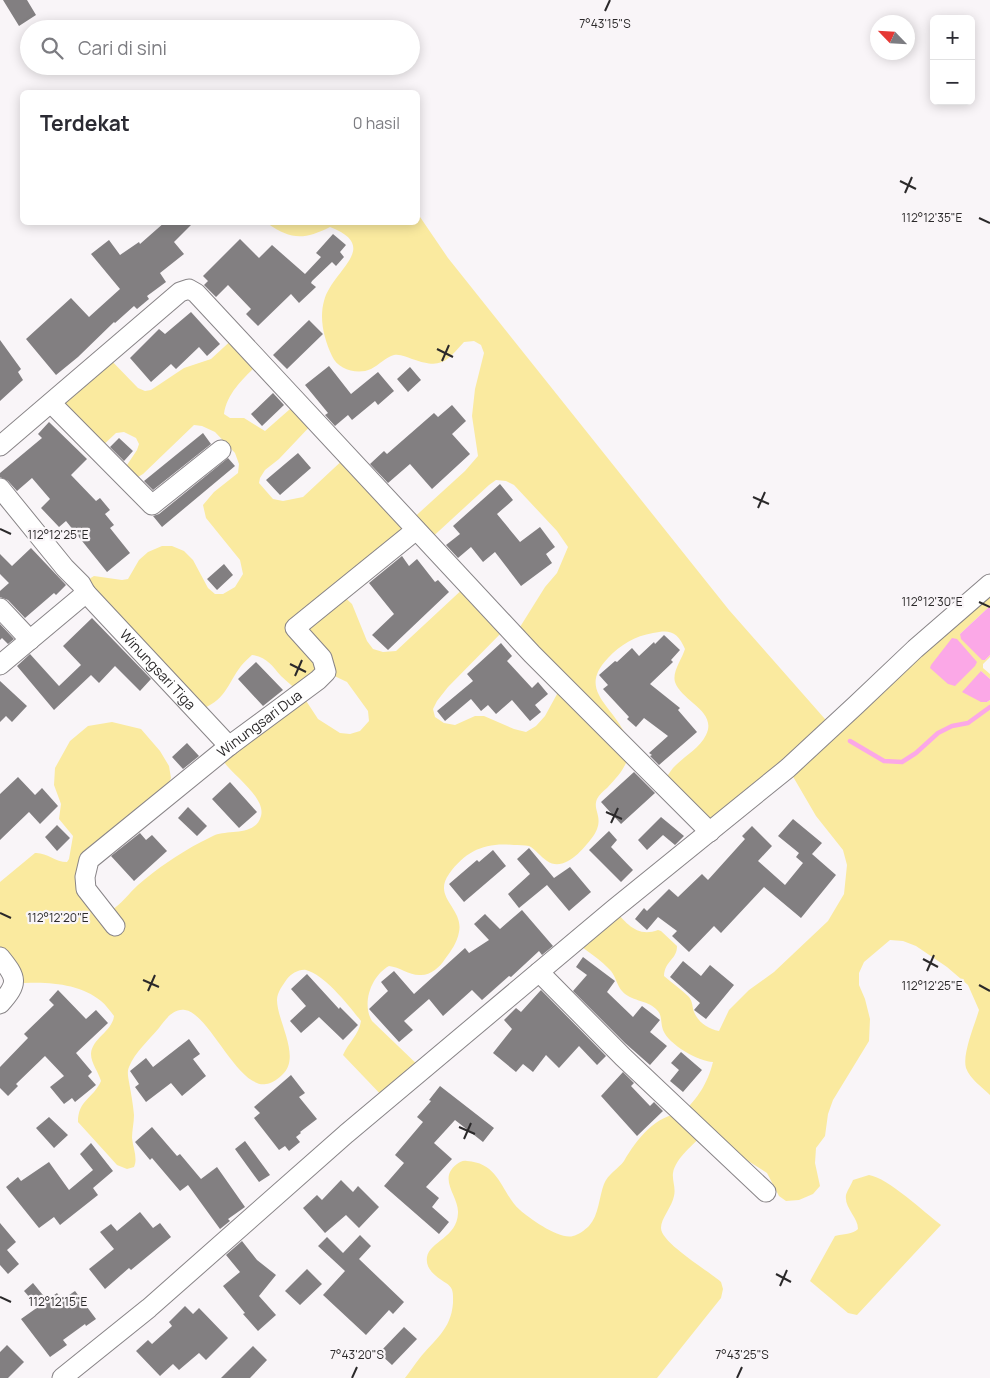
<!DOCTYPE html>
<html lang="id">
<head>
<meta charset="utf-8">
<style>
	:root { --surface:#fff; --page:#f2f2f3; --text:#2b2b33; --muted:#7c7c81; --line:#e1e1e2 }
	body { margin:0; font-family:Manrope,sans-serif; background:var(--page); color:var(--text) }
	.controls { position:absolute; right:15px; top:15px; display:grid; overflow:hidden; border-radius:8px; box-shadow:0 2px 12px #0003 }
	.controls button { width:45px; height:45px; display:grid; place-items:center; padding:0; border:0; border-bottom:1px solid var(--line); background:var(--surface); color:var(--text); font:25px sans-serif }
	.compass { position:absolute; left:870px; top:15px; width:45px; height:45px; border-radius:50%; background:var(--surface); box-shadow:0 2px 12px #0003; rotate:295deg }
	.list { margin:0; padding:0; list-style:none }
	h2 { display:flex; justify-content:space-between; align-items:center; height:65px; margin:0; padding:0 20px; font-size:21px }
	h2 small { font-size:16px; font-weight:400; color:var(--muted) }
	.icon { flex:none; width:28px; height:28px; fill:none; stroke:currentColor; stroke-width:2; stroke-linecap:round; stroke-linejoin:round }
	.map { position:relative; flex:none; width:990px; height:1378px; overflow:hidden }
	.search { position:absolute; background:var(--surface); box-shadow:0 2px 12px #0003; left:20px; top:20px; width:400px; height:55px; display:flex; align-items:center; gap:12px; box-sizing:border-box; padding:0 18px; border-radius:28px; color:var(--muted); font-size:19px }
	.panel { position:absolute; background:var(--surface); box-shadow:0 2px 12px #0003; left:20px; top:90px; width:400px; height:135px; border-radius:8px }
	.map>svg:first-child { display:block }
	.green { fill:#faea9f; fill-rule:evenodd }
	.water { fill:#fba8e7 }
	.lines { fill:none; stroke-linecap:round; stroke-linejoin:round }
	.stream { stroke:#fba8e7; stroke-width:4.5 }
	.building { fill:#827f81 }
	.minor-casing { stroke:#888487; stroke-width:21 }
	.minor { stroke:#fff; stroke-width:19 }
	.ticks { fill:none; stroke:#2b292a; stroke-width:2 }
	.labels { text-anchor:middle; stroke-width:4.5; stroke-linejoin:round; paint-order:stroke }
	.street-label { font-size:14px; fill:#2b292a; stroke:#f9f5f8 }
	.ticks-label { font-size:12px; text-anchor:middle; fill:#2b292a; stroke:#f9f5f8; stroke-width:4.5; stroke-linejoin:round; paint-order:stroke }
</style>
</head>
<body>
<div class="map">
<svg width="990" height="1378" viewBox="0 0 990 1378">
	<rect width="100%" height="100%" fill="#f9f5f8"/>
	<path class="green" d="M 418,214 L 448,258 L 729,610 L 832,727 L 990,584 L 990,606 L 960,634 L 985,660 L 990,655 L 990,657 L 983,664 L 983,668 L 990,674 L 990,679 L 981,671 L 987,702 L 990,700 L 990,1095 C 982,1087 970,1079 966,1068 C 962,1054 975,1024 979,1010 L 968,985 L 947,967 L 916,946 L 903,941 L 890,940 L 864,962 L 859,973 L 859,985 L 865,999 L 870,1019 L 869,1041 L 833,1100 L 828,1114 L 825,1136 L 816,1148 L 815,1163 L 820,1186 L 813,1194 L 799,1200 L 786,1201 L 779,1196 L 767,1173 L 704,1133 C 694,1145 676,1157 673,1173 C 672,1180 676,1188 674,1196 C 672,1207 661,1218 661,1228 C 661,1243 709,1271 721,1282 L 723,1289 L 721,1298 L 657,1378 L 405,1378 C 410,1372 414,1365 419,1359 C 434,1340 451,1330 453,1303 C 453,1294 454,1288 446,1283 C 437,1277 425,1270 427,1257 C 430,1241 457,1238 458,1213 C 459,1196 437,1179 457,1164 C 460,1162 463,1160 467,1161 C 500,1163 501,1193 520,1210 C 530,1219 560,1240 573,1236 C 578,1235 585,1230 589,1226 C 599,1215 599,1197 604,1184 C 608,1174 618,1169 624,1161 C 637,1139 655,1115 683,1113 C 698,1097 707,1085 713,1062 C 698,1061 669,1045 663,1030 C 660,1022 663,1015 656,1009 C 647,1000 630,1001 622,991 C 617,986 616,977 611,971 C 601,960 587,951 575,942 L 614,909 C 626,923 637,938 658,930 L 661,931 L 677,946 C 677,960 665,960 664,976 C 672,983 682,990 689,997 C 693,1002 692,1007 694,1012 C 698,1022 708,1029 719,1031 L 729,1010 L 749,990 L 774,972 L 828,921 L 844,894 L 847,865 L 843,850 L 816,816 L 788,768 L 710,832 L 662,785 C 665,779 669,773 673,768 C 683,757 699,749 706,735 C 718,711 681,701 675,682 C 672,672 682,659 685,649 C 678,632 670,629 653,633 C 635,636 620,645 608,658 C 578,689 610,704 624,732 C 626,735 628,739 629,742 C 632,762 619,775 607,788 C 603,791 599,795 597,799 C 592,811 605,817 594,835 C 584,849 564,873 547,861 C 541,857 535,849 529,846 C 525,845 518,845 514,845 C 486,842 466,850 449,874 C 432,898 464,908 459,932 C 457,943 451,951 445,959 C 440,967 431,975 421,975 C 410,976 400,967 389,966 C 372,975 361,1003 372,1021 L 423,1070 L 386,1100 L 343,1055 C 348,1043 359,1035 361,1021 C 349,1006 325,975 306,970 C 299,969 291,974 287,979 C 283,985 277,992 277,1000 C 277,1021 302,1058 282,1075 C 279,1078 271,1084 266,1084 C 238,1089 209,1013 185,1010 C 173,1008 165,1020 159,1028 C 149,1040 135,1052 129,1067 C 127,1072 128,1076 129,1082 C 131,1093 133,1104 134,1115 C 134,1123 132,1130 132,1138 C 133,1148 138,1158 134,1167 L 127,1169 L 117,1165 L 108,1155 L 78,1122 C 78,1100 93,1099 101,1081 C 99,1073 91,1063 91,1054 C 92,1038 112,1032 114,1016 C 110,1011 106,1005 101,1001 C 78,982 41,981 14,984 L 0,957 L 0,882 L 35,853 C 46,852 55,862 67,862 L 69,859 L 73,836 L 59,819 L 61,804 L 54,785 L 55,768 L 70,741 L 88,726 L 112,722 L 141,729 L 160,751 L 169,766 L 171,778 L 165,792 L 85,876 L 110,911 C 121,905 129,893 138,885 C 158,868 178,854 201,842 C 206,840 210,837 215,835 C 229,830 256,836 261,816 C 266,798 234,776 224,762 L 300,693 C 294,687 287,682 281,676 C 272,666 267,657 252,655 C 248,659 244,662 241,666 C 228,683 226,699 204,708 L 81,584 L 94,576 L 122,580 L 128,579 L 139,560 L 148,552 L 162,546 L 172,546 L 184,551 L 193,560 L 208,588 L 215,594 L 223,594 L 235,587 L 243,574 L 240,560 L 206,518 L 203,505 L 214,492 L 238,473 L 239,464 L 235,453 L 215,432 L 202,426 L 194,425 L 143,474 L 138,477 L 128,480 L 125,468 L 137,450 L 139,444 L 136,438 L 124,432 L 116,433 L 98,450 L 51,403 L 106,355 L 138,388 L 145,391 L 151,390 L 184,368 L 211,359 L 236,336 L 260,362 C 245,377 227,392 224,414 L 230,418 L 244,418 L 265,431 L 298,402 L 315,421 L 279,459 L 265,470 L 260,478 L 259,483 L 273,499 L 283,501 L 303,497 L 347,456 L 409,522 L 465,471 L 478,456 L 472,416 L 475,389 L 484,353 L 481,345 L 474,341 L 464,342 C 445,363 441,369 412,359 C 406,357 401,354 394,355 C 386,357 379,365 371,369 C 358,375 338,370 332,356 C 324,339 319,319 324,301 C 332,270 382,247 330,227 C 304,240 291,240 267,223 L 418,222 ZM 496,480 L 506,481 L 514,485 L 557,531 L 568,547 L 557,573 L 545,587 L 515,635 L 562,685 L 545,716 L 536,726 L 526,732 L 514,729 L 484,716 L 475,716 L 455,725 L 444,723 L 435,717 L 433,709 L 437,701 L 448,687 L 507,627 L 467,585 L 396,651 L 383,652 L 373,649 L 367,641 L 352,604 L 339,592 L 417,530 L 427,542 L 489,485 ZM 326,672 L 347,682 L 368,711 L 369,721 L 360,731 L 350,734 L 340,733 L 318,719 L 301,693 Z
		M 869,1175 C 888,1178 924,1212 941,1225 L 857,1315 L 848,1313 L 810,1281 L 835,1236 C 843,1234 853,1234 858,1229 C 858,1217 844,1208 846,1195 C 847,1191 851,1185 853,1180 Z"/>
	<path class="water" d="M 990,606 L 990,655 L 985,660 L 982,660 L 961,639 L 960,634 Z
		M 952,638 L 957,639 L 977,662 L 975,666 L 955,686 L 948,684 L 930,668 L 931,665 Z
		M 981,671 L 990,679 L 990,700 L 987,702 L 981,702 L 962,692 Z"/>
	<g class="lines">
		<path class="stream" d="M 850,741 L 884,761 L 902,762 L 916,753 L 938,733 L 952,726 L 968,723 L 990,707"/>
	</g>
	<path class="building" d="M 3,0 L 27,0 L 36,15 L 19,26 Z
		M 165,222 L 194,222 L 174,242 L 184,254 L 160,273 L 166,282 L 147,296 L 149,299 L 137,309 L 134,306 L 115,323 L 114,322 L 78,357 L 56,375 L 26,339 L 71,298 L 89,317 L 120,289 L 91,254 L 109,240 L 120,255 L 139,242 L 140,244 Z
		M 333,234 L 346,245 L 340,252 L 344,257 L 336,266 L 332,262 L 312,281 L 311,283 L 316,287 L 299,303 L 291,294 L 258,326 L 246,314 L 251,309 L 228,285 L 216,297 L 204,285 L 208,281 L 203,276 L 240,239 L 259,258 L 272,245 L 305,274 L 321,257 L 316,253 Z
		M 191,312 L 220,344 L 207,356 L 199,347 L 176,369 L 171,364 L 151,382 L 130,358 L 159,329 L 165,334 Z
		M 309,320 L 323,334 L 287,369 L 273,355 Z
		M 0,340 L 21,369 L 18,372 L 23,380 L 0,401 Z
		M 329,366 L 351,394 L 378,372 L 394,391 L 378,405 L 375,401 L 352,420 L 348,415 L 335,426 L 325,415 L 328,413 L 305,385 Z
		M 410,367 L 421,380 L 408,392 L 397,379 Z
		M 273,393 L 284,405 L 262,426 L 251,414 Z
		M 452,405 L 466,421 L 452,434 L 470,454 L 432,489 L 410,464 L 388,483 L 370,464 L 384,451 L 387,454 L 434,413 L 438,417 Z
		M 49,422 L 87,459 L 71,475 L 96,501 L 100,498 L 110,510 L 105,514 L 114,525 L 110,528 L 130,553 L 107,572 L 66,521 L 59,527 L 41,508 L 50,499 L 32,478 L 17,491 L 8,481 L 0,477 L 0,473 L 42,438 L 38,434 Z
		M 203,433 L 211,444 L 153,490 L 144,481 Z
		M 119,438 L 133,451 L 124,461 L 110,447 Z
		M 298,453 L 311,468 L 280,495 L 266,480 Z
		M 228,458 L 235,466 L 162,527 L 153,516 L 159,514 Z
		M 500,484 L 513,500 L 497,514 L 520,542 L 540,527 L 555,547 L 546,554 L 552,563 L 521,586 L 495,552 L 483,562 L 471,547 L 458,558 L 446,545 L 460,534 L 453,526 Z
		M 31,548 L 66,585 L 56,595 L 54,593 L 25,618 L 8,600 L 0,597 L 0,591 L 9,583 L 0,574 L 0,554 L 12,566 Z
		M 402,556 L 409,566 L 417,559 L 435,582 L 438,580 L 449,592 L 388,650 L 372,635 L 394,614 L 369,583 Z
		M 224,564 L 233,575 L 217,590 L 207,579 Z
		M 92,618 L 151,679 L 140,691 L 115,666 L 99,683 L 91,675 L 54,710 L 17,666 L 30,654 L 59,686 L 81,665 L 63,646 Z
		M 0,624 L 14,639 L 8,644 L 2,638 L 0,640 Z
		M 664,635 L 680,650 L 671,660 L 673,662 L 650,684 L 680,708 L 678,710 L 697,732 L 659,765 L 650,756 L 652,755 L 649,753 L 668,736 L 644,718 L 636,727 L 627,719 L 629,717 L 603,689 L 608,685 L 599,675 L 615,661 L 617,662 L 632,648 L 639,656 L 654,642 L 655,644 Z
		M 501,643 L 512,656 L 507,661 L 532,688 L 538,682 L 548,694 L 535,705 L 541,712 L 530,721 L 512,700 L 496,714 L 488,705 L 481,711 L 471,699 L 445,721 L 437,711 L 473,681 L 467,674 Z
		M 256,662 L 283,690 L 263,706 L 238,679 Z
		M 0,681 L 27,706 L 12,722 L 6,716 L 0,722 Z
		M 187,743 L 199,756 L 183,769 L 172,757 Z
		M 634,772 L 655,793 L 621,824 L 601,802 Z
		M 18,777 L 35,795 L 42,788 L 58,806 L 40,824 L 29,812 L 0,840 L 0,794 Z
		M 230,782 L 257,812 L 239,828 L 212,799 Z
		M 188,807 L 207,826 L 197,836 L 178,818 Z
		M 661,817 L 684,836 L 675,845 L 663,835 L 647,850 L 638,840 Z
		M 793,819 L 822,843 L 812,854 L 836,875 L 801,918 L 764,887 L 721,933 L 714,926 L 689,952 L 672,936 L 677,931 L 658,917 L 647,930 L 635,919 L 644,908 L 647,911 L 669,889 L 678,897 L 702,874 L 708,880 L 745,839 L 742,836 L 752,826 L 772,846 L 758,861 L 785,885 L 803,863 L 796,857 L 799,853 L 778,836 Z
		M 57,825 L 70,838 L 57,851 L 45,837 Z
		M 609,831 L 617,840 L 611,847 L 633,870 L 621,882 L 589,850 Z
		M 140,833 L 146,840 L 152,835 L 167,851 L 134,881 L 111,856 Z
		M 529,848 L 554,878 L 570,867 L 591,892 L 569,911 L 547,885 L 519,908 L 508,894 L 530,874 L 517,859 Z
		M 493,850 L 506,866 L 464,902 L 449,884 L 477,860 L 479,862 Z
		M 522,910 L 553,946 L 542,955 L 539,951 L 511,977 L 509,976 L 482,1000 L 472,990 L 443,1016 L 429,999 L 404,1021 L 413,1030 L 399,1042 L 369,1009 L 388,991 L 381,982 L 394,971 L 414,994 L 465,948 L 469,953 L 489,940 L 474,924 L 485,914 L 500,929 Z
		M 583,957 L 615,981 L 607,992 L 633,1017 L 642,1006 L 660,1020 L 650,1032 L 667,1046 L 650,1065 L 625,1043 L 573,991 L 587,975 L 576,967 Z
		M 683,961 L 701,976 L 710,965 L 734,985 L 706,1019 L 694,1010 L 700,1003 L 670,977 Z
		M 307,974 L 339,1009 L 340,1007 L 358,1025 L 343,1040 L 319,1017 L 301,1033 L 290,1021 L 306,1006 L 291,989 Z
		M 58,990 L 86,1019 L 96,1010 L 108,1023 L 76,1053 L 92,1072 L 88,1076 L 96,1085 L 75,1102 L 72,1098 L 64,1104 L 50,1087 L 64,1076 L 45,1056 L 16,1084 L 18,1086 L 8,1096 L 0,1088 L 0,1067 L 28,1038 L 24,1034 L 54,1005 L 49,1000 Z
		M 541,990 L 606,1056 L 597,1065 L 579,1046 L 559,1068 L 546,1055 L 533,1072 L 523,1064 L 516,1072 L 493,1053 L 512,1029 L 504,1020 L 516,1008 L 521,1012 Z
		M 189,1039 L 200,1054 L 193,1059 L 206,1076 L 182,1096 L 171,1083 L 146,1102 L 135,1087 L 139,1084 L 130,1071 L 146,1058 L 153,1067 Z
		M 681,1052 L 702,1070 L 683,1092 L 670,1081 L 679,1070 L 671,1063 Z
		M 623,1072 L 634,1083 L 631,1086 L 650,1106 L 654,1102 L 663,1111 L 637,1136 L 601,1096 Z
		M 291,1075 L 305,1093 L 299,1097 L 317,1119 L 300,1132 L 301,1133 L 296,1137 L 300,1142 L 289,1151 L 285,1146 L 279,1150 L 254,1118 L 260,1113 L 254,1107 Z
		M 440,1086 L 494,1128 L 483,1142 L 455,1120 L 434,1143 L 452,1159 L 426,1187 L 439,1198 L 432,1207 L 449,1222 L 439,1234 L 384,1186 L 404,1163 L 395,1155 L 423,1122 L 417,1117 L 431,1101 L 429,1100 Z
		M 49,1117 L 68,1135 L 54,1148 L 36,1128 Z
		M 152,1127 L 177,1156 L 180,1154 L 201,1179 L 217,1167 L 245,1207 L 228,1219 L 230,1221 L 220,1229 L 188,1185 L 180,1191 L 152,1158 L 150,1160 L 135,1142 Z
		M 245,1141 L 270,1175 L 259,1182 L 235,1149 Z
		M 91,1143 L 113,1171 L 93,1188 L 98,1195 L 60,1225 L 54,1217 L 39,1228 L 6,1187 L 18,1177 L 21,1181 L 49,1162 L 69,1190 L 93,1170 L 80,1154 Z
		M 341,1180 L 353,1192 L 358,1186 L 379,1207 L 359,1228 L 346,1215 L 325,1233 L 303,1208 L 317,1195 L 322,1200 Z
		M 140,1212 L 153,1228 L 160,1223 L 171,1237 L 131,1270 L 129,1268 L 105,1289 L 89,1269 L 114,1249 L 100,1232 L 111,1224 L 117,1231 Z
		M 0,1223 L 16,1242 L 7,1250 L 19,1264 L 8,1274 L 0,1265 Z
		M 360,1235 L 371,1246 L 359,1259 L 404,1302 L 393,1314 L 389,1310 L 366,1335 L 323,1295 L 345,1271 L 318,1246 L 327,1237 L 343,1253 Z
		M 242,1241 L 257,1260 L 276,1275 L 259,1296 L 276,1315 L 258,1331 L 243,1314 L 245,1313 L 223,1286 L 240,1272 L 226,1255 Z
		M 307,1269 L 322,1284 L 300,1305 L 285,1291 Z
		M 33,1283 L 47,1300 L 57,1293 L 62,1300 L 75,1291 L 96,1319 L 86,1326 L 85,1324 L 63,1340 L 67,1345 L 50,1357 L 21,1319 L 38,1307 L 24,1291 Z
		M 185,1306 L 193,1314 L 199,1308 L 228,1338 L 206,1360 L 199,1353 L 179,1370 L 173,1364 L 160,1376 L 136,1351 L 148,1340 L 152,1344 L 172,1326 L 169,1322 Z
		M 404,1327 L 417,1339 L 392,1365 L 379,1353 Z
		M 7,1345 L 24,1362 L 8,1378 L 0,1378 L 0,1352 Z
		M 253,1346 L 267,1360 L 250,1378 L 221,1378 Z"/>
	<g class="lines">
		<g class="minor-casing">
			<g id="minor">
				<path d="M 51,403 L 152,505 L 221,450"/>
				<path d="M 0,446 L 180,292 L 189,289 L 196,293 L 532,654 L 710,832"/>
				<path d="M 0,488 L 65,568 L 81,584 L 86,593 L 0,665"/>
				<path id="s1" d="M 86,593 L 229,746"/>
				<path d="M 0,608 L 30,640"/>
				<path id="s2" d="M 115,926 L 86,889 L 85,877 L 89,860 L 229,746 L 318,680 L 326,672 L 322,658 L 295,628 L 416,530"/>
				<path d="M 0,957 C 17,978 19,983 0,1004"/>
				<path d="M 539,972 L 623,1057 L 766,1192"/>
				<path d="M 62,1378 L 149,1308 L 346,1134 L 614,909 L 788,768 L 856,705 L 915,649 L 990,584"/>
			</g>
		</g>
		<use href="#minor" class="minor"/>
	</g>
	<path class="ticks" d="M 605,11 L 610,0M 900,181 L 916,189M 905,193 L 912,177M 979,218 L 990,223M 437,349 L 453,357M 442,361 L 449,345M 753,497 L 769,504M 758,508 L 765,492M 0,529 L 11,534M 979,602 L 990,607M 290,664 L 306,672M 295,676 L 302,660M 606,812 L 622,819M 611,823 L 618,808M 0,913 L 11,918M 923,959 L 938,967M 927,971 L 934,955M 143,980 L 159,987M 979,985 L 990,991M 148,991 L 155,975M 459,1127 L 475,1134M 464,1139 L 471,1123M 776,1274 L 791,1282M 780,1286 L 787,1270M 0,1297 L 11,1302M 352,1378 L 357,1367M 737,1378 L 742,1367"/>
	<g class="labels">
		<g class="street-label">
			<text dy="5" stroke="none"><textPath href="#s1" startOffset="105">Winungsari Tiga</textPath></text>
			<text dy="5" stroke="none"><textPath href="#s2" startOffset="295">Winungsari Dua</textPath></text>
		</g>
	</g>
	<g class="ticks-label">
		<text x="605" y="28">7°43'15"S</text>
		<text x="932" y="222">112°12'35"E</text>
		<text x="58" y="539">112°12'25"E</text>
		<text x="932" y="606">112°12'30"E</text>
		<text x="58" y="922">112°12'20"E</text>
		<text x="932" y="990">112°12'25"E</text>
		<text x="58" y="1306">112°12'15"E</text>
		<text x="357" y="1359">7°43'20"S</text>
		<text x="742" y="1359">7°43'25"S</text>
	</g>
</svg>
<div class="controls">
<button>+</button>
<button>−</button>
</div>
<svg class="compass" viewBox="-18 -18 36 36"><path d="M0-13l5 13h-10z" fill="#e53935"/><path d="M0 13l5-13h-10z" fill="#7c7c81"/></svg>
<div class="search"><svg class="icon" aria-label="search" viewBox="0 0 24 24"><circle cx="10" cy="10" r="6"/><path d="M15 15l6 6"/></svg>Cari di sini</div>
<section class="panel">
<h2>Terdekat<small>0 hasil</small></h2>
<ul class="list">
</ul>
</section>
</div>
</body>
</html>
